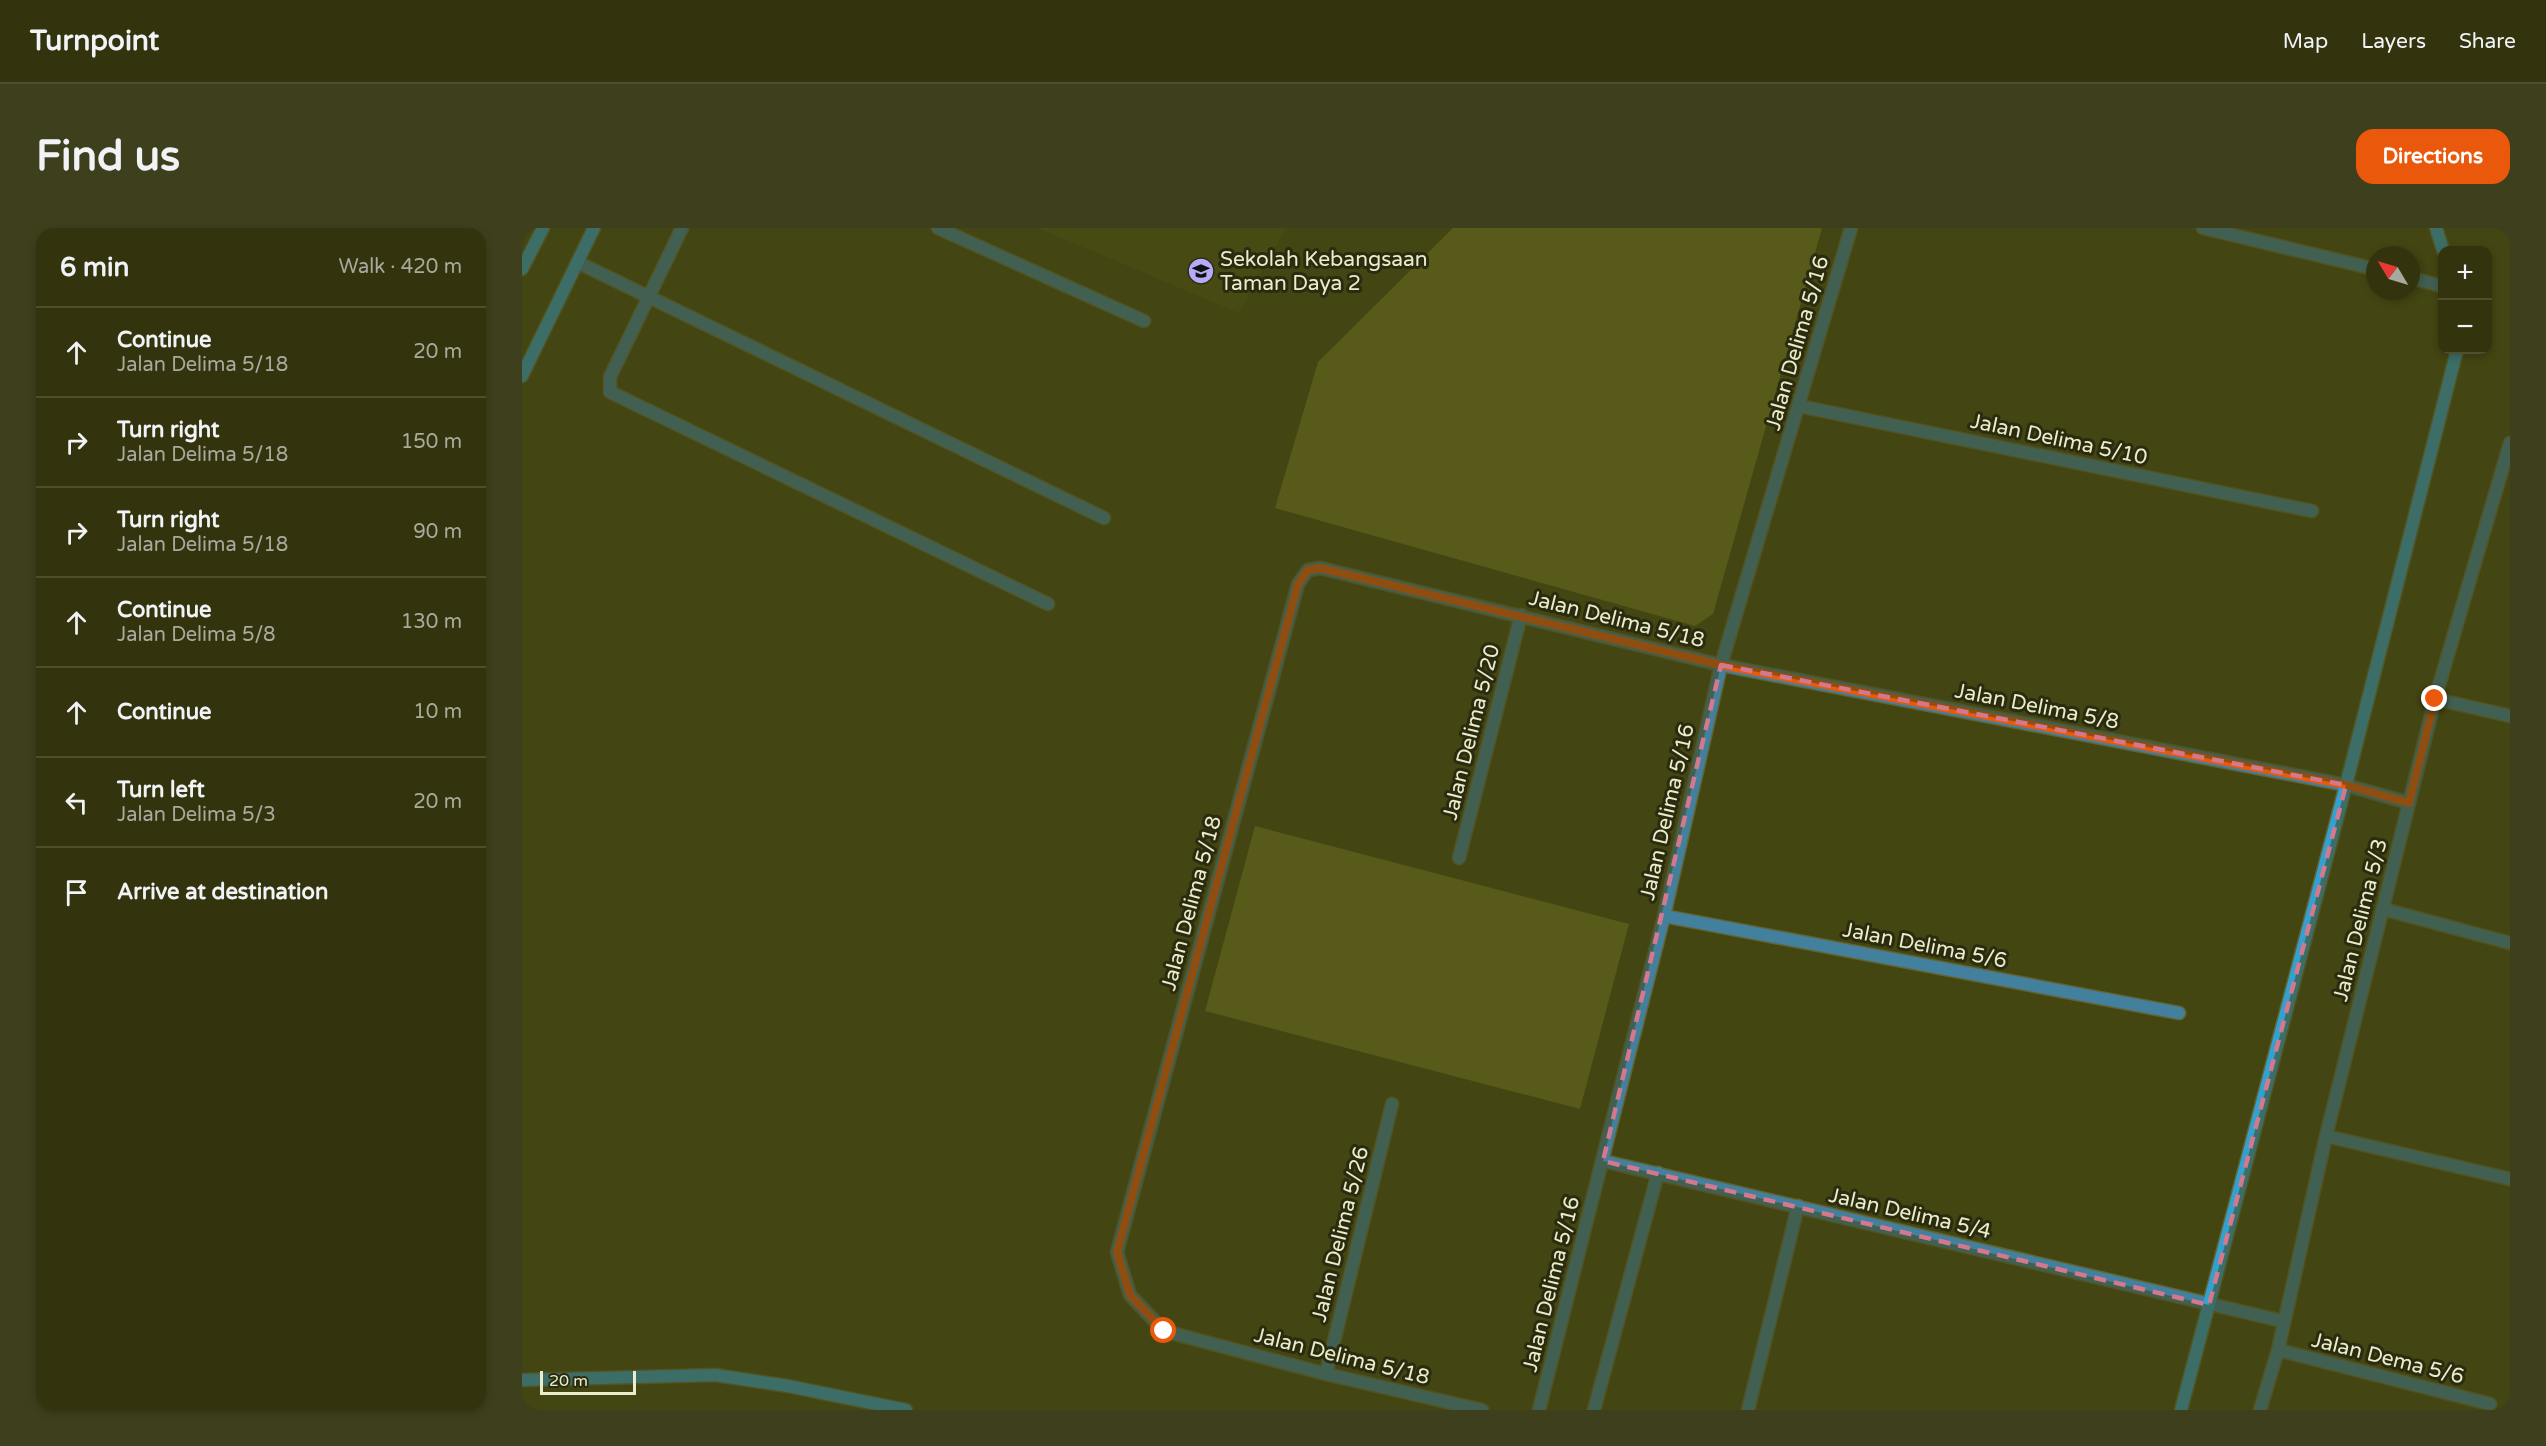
<!DOCTYPE html>
<html lang="en">
<head>
<meta charset="utf-8">
<style>
	:root { --surface:#33340e; --page:#3e3f1c; --text:#f1f3f6; --muted:#a9aa9e; --line:#4e4f2e; --accent:#ea580c }
	body { margin:0; font-family:"Varela Round",sans-serif; background:var(--page); color:var(--text) }
	.controls { position:absolute; right:18px; top:18px; display:grid; overflow:hidden; border-radius:12px; box-shadow:0 3px 9px #0003 }
	.controls button { width:54px; height:54px; display:grid; place-items:center; padding:0; border:0; border-bottom:2px solid var(--line); background:var(--surface); color:var(--text); font:30px sans-serif }
	.compass { position:absolute; left:1844px; top:18px; width:54px; height:54px; border-radius:50%; background:var(--surface); box-shadow:0 3px 9px #0003; rotate:308deg }
	.scale { position:absolute; left:18px; bottom:15px; width:96px; box-sizing:border-box; padding-left:6px; border:3px solid #eaedcb; border-top:0; font-size:16px; line-height:21px; white-space:nowrap; color:#eaedcb; -webkit-text-stroke:4px #2a2b0f; paint-order:stroke }
	.stop { position:absolute; width:18px; height:18px; margin:-14px; border:4px solid #ea580c; border-radius:50%; background:#fff }
	.stop.end { background:#ea580c; border-color:#fff; box-shadow:0 2px 6px #0008 }
	.list { margin:0; padding:0; list-style:none }
	h2 { display:flex; justify-content:space-between; align-items:center; height:78px; margin:0; padding:0 24px; font-size:26px }
	h2 small { font-size:20px; font-weight:400; color:var(--muted) }
	.list li { display:grid; grid-template-columns:39px 1fr auto; gap:18px; align-items:center; box-sizing:border-box; height:90px; padding:0 24px; border-top:2px solid var(--line) }
	.list b { display:block; font-size:22px; white-space:nowrap }
	.list p { margin:0; font-size:20px; white-space:nowrap; color:var(--muted) }
	.list em { font-size:20px; font-style:normal; color:var(--muted) }
	.icon { flex:none; width:33px; height:33px; fill:none; stroke:currentColor; stroke-width:2; stroke-linecap:round; stroke-linejoin:round }
	.map { position:relative; flex:none; width:1988px; height:1182px; overflow:hidden; border-radius:18px }
	header { display:flex; align-items:center; gap:36px; box-sizing:border-box; height:84px; padding:0 30px; background:var(--surface); border-bottom:2px solid var(--line) }
	header strong { font-size:28px }
	nav { display:flex; gap:33px; margin-inline-start:auto; font-size:21px }
	.intro { display:flex; align-items:center; justify-content:space-between; box-sizing:border-box; height:144px; padding:0 36px }
	h1 { margin:0; font-size:42px }
	.button { padding:15px 27px; border-radius:18px; background:var(--accent); color:#fff; font-size:21px; font-weight:700 }
	main { display:flex; gap:36px; padding:0 36px }
	aside { flex:1; background:var(--surface); border-radius:18px; box-shadow:0 3px 9px #0003 }
	.map>svg:first-child { display:block }
	.built { fill:#4f5015 }
	.green { fill:#717322 }
	.lines { fill:none; stroke-linecap:round; stroke-linejoin:round }
	.lane-casing { stroke:#626433; stroke-width:15 }
	.street-casing { stroke:#626433; stroke-width:15 }
	.secondary-casing { stroke:#626433; stroke-width:15 }
	.lane { stroke:#42809d; stroke-width:12 }
	.street { stroke:#42809d; stroke-width:12 }
	.secondary { stroke:#33a1cf; stroke-width:12 }
	.route { stroke:#ea580c; stroke-width:8 }
	.marked { fill:none; stroke:#d4788d; stroke-width:4.5; stroke-dasharray:12 8; stroke-linejoin:round }
	.labels { text-anchor:middle; stroke-width:6; stroke-linejoin:round; paint-order:stroke }
	.poi-label { font-size:21px; fill:#eaedcb; stroke:#2a2b0f; text-anchor:start }
	.street-label { font-size:21px; fill:#eaedcb; stroke:#2a2b0f }
</style>
</head>
<body>
<header>
<strong>Turnpoint</strong>
<nav><a>Map</a><a>Layers</a><a>Share</a></nav>
</header>
<div class="intro"><h1>Find us</h1><a class="button">Directions</a></div>
<main>
<aside>
<h2>6 min<small>Walk · 420 m</small></h2>
<ul class="list">
<li><svg class="icon" aria-label="ahead" viewBox="0 0 24 24"><path d="M12 20V5M6 11l6-6 6 6"/></svg><div><b>Continue</b><p>Jalan Delima 5/18</p></div><em>20 m</em></li>
<li><svg class="icon" aria-label="right" viewBox="0 0 24 24"><path d="M7 20v-9h11M14 6l5 5-5 5"/></svg><div><b>Turn right</b><p>Jalan Delima 5/18</p></div><em>150 m</em></li>
<li><svg class="icon" aria-label="right" viewBox="0 0 24 24"><path d="M7 20v-9h11M14 6l5 5-5 5"/></svg><div><b>Turn right</b><p>Jalan Delima 5/18</p></div><em>90 m</em></li>
<li><svg class="icon" aria-label="ahead" viewBox="0 0 24 24"><path d="M12 20V5M6 11l6-6 6 6"/></svg><div><b>Continue</b><p>Jalan Delima 5/8</p></div><em>130 m</em></li>
<li><svg class="icon" aria-label="ahead" viewBox="0 0 24 24"><path d="M12 20V5M6 11l6-6 6 6"/></svg><div><b>Continue</b></div><em>10 m</em></li>
<li><svg class="icon" aria-label="left" viewBox="0 0 24 24"><path d="M17 20v-9H6M10 6l-5 5 5 5"/></svg><div><b>Turn left</b><p>Jalan Delima 5/3</p></div><em>20 m</em></li>
<li><svg class="icon" aria-label="arrive" viewBox="0 0 24 24"><path d="M6 21V4h12l-3 4 3 4H6"/></svg><div><b>Arrive at destination</b></div></li>
</ul>
</aside>
<div class="map">
<svg width="1988" height="1182" viewBox="0 0 1988 1182">
	<rect width="100%" height="100%" fill="#444612"/>
	<path class="built" d="M 516,0 L 764,0 L 717,85 Z"/>
	<path class="green" d="M 931,0 L 1300,0 L 1191,386 L 1173,398 L 753,280 L 796,134 Z
		M 733,598 L 1107,696 L 1058,881 L 683,783 Z"/>
	<g class="lines">
		<g class="lane-casing">
			<path id="lane" d="M 160,0 L 88,149 L 88,164 L 526,376
				M 416,0 L 622,93
				M 55,34 L 582,290
				M 1226,1182 L 1276,978"/>
		</g>
		<g class="street-casing">
			<path id="street" d="M 1681,0 L 1853,41
				M 1889,50 L 1920,58
				M 1277,178 L 1790,283
				M 1913,471 L 1988,488
				M 937,630 L 999,387
				M 1861,681 L 1988,715
				M 1142,688 L 1657,785
				M 1804,908 L 1988,951
				M 1081,933 L 1760,1093
				M 1756,1122 L 1968,1176
				M 804,1146 L 870,876
				M 960,1182 L 804,1146 L 642,1103 L 608,1067 L 595,1024 L 776,356 L 786,342 L 798,340 L 1199,437 L 1824,557 L 1887,575
				M 1017,1182 L 1142,688 L 1199,437 L 1329,0
				M 1072,1182 L 1136,945
				M 1738,1182 L 1756,1122 L 1804,908 L 1913,471 L 1988,215"/>
		</g>
		<g class="secondary-casing">
			<path id="secondary" d="M 1914,0 L 1921,22
				M 0,41 L 21,0
				M 0,148 L 72,0
				M 0,1152 L 193,1147 L 266,1158 L 384,1182
				M 1659,1182 L 1824,557 L 1935,122"/>
		</g>
		<use href="#lane" class="lane"/>
		<use href="#street" class="street"/>
		<use href="#secondary" class="secondary"/>
	</g>
	<g class="lines">
		<path class="route" d="M 642,1103 L 608,1067 L 595,1024 L 776,356 L 786,342 L 798,340 L 1199,437 L 1824,557 L 1887,575 L 1913,471"/>
	</g>
	<path d="M0 0H1988V1182H0ZM 1199,437 L 1824,557 L 1687,1077 L 1081,933 Z" fill="#444612" fill-opacity=".55" fill-rule="evenodd"/>
	<path class="marked" d="M 1199,437 L 1824,557 L 1687,1077 L 1081,933 Z"/>
	<defs>
		<g id="school-disc" transform="scale(1.35)"><circle r="9.5" fill="#b7abf8" stroke="#2a2b0f"/><path d="M0-5L7-2L0 1L-7-2ZM-4 1L0 2.5L4 1V4Q0 6-4 4Z" fill="#111"/></g>
	</defs>
	<g fill-rule="evenodd">
		<use href="#school-disc" x="679" y="43"/>
	</g>
	<g class="labels">
		<g class="poi-label">
			<text x="698" y="38">Sekolah Kebangsaan<tspan x="698" dy="24">Taman Daya 2</tspan></text>
		</g>
		<g class="street-label">
			<text transform="translate(1275 115) rotate(-74)" y="7">Jalan Delima 5/16</text>
			<text transform="translate(1537 211) rotate(12)" y="7">Jalan Delima 5/10</text>
			<text transform="translate(1095 391) rotate(14)" y="7">Jalan Delima 5/18</text>
			<text transform="translate(1515 478) rotate(11)" y="7">Jalan Delima 5/8</text>
			<text transform="translate(949 504) rotate(-76)" y="7">Jalan Delima 5/20</text>
			<text transform="translate(1145 584) rotate(-77)" y="7">Jalan Delima 5/16</text>
			<text transform="translate(669 675) rotate(-75)" y="7">Jalan Delima 5/18</text>
			<text transform="translate(1838 692) rotate(-76)" y="7">Jalan Delima 5/3</text>
			<text transform="translate(1403 717) rotate(11)" y="7">Jalan Delima 5/6</text>
			<text transform="translate(1388 985) rotate(13)" y="7">Jalan Delima 5/4</text>
			<text transform="translate(818 1006) rotate(-76)" y="7">Jalan Delima 5/26</text>
			<text transform="translate(1029 1056) rotate(-76)" y="7">Jalan Delima 5/16</text>
			<text transform="translate(820 1128) rotate(14)" y="7">Jalan Delima 5/18</text>
			<text transform="translate(1866 1130) rotate(14)" y="7">Jalan Dema 5/6</text>
		</g>
	</g>
</svg>
<div class="controls">
<button>+</button>
<button>−</button>
</div>
<svg class="compass" viewBox="-18 -18 36 36"><path d="M0-13l5 13h-10z" fill="#e53935"/><path d="M0 13l5-13h-10z" fill="#a9aa9e"/></svg>
<div class="scale">20 m</div>
<div class="stop" style="left:642px;top:1103px"></div>
<div class="stop end" style="left:1913px;top:471px"></div>
</div>
</main>
</body>
</html>
